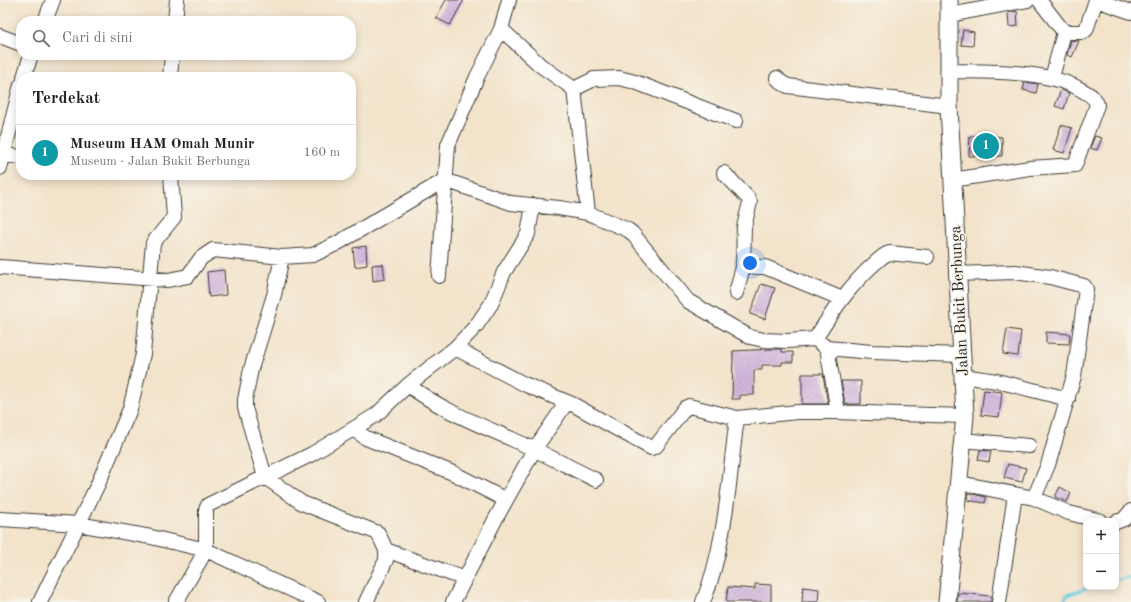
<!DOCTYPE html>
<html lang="id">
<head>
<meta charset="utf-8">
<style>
	:root { --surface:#fff; --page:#f6f6f6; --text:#222; --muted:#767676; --line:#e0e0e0; --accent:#c8321e }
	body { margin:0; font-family:"Old Standard TT",serif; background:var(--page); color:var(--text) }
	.controls { position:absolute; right:12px; bottom:12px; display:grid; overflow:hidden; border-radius:8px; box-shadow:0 2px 10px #0003 }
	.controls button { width:36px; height:36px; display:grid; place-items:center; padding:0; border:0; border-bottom:1px solid var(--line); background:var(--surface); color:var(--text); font:20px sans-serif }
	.you { position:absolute; left:750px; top:263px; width:14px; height:14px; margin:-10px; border:3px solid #fff; border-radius:50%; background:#1a73e8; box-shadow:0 0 0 6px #1a73e833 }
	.badge { display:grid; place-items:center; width:26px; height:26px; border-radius:50%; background:var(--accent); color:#fff; font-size:13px; font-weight:700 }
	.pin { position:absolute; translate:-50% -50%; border:2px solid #fff; box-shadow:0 1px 4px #0006 }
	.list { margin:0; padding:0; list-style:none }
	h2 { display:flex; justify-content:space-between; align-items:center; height:52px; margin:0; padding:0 16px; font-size:17px }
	h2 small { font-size:13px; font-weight:400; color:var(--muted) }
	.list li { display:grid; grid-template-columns:26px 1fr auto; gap:12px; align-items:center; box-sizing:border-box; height:56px; padding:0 16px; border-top:1px solid var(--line) }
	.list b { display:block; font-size:15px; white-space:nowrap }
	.list p { margin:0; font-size:13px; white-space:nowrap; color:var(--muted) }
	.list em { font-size:13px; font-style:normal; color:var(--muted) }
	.icon { flex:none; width:22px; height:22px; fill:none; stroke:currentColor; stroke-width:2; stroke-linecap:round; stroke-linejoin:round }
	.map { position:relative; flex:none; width:1131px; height:602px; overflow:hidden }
	.search { position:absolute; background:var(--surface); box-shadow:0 2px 10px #0003; left:16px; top:16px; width:340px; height:44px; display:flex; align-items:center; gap:10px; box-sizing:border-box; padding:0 14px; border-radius:16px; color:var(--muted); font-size:15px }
	.panel { position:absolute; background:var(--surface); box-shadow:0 2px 10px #0003; left:16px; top:72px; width:340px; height:108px; border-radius:16px }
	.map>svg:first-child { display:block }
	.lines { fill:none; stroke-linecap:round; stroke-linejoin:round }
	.stream { stroke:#61c7df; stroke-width:3 }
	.building { fill:url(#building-hatch) }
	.minor-casing { stroke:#3c3a36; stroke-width:16 }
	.major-casing { stroke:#3c3a36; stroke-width:19 }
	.minor { stroke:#fff; stroke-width:14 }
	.major { stroke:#fff; stroke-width:17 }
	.labels { text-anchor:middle; stroke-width:3; stroke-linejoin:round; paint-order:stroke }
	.street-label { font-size:16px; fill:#1c1c1c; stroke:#f7f3e8 }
</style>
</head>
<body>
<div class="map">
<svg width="1131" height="602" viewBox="0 0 1131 602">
	<defs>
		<pattern id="building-hatch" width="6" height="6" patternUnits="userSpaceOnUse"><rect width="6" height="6" fill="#d2b6dd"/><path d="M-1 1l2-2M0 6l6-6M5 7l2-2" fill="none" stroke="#b49cbd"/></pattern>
	</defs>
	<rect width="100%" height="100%" fill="#f7f3e8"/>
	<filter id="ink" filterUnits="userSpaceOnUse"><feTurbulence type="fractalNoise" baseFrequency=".025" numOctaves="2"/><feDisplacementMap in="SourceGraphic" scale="8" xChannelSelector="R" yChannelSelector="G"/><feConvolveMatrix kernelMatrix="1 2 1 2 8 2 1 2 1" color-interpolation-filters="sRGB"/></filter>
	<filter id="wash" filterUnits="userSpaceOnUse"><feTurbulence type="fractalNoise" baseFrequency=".012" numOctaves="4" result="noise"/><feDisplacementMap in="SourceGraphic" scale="16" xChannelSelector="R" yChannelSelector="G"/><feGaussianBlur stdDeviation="0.9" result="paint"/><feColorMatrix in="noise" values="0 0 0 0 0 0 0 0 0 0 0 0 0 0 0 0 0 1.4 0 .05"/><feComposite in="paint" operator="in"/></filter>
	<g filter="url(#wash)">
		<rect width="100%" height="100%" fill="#f3e3ca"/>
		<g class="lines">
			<path class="stream" d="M 1116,580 L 1131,577
				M 1064,602 L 1067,595 L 1091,587"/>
		</g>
		<g id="blocks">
			<path class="building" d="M 446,0 L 464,0 L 450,25 L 436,18 Z
				M 1017,11 L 1018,26 L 1009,27 L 1008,13 Z
				M 963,30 L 974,32 L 973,46 L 961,45 Z
				M 1071,40 L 1079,41 L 1072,57 L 1067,55 Z
				M 1025,82 L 1038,84 L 1036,93 L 1023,90 Z
				M 1061,90 L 1069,93 L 1064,109 L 1055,106 Z
				M 1061,125 L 1072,128 L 1064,153 L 1053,150 Z
				M 970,136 L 1002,137 L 1002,156 L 969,156 Z
				M 1095,136 L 1102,138 L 1097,150 L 1090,148 Z
				M 366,246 L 367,265 L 355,267 L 353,248 Z
				M 383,264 L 385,279 L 373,281 L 372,265 Z
				M 224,270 L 226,295 L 209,297 L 207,272 Z
				M 761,284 L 775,288 L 765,319 L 750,314 Z
				M 1007,329 L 1021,331 L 1018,356 L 1003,354 Z
				M 1046,332 L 1070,334 L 1069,344 L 1046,343 Z
				M 773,349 L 782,349 L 782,352 L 793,352 L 793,362 L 782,362 L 782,365 L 762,365 L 762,370 L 754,370 L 754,395 L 740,395 L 740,399 L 732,399 L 733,351 Z
				M 802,374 L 823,374 L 828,404 L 802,404 Z
				M 841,381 L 861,381 L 861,404 L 845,404 Z
				M 984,390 L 1002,392 L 999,417 L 981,415 Z
				M 980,450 L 991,451 L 989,462 L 978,460 Z
				M 1008,464 L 1026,468 L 1022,482 L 1004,478 Z
				M 1060,487 L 1071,493 L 1067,502 L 1055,497 Z
				M 968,493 L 986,497 L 985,503 L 967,500 Z
				M 755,584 L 771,585 L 771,602 L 726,602 L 728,587 L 755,589 Z
				M 803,587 L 819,589 L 818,602 L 802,602 Z
				M 958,593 L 991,596 L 991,602 L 957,602 Z"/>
		</g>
	</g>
	<g filter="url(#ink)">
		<use href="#blocks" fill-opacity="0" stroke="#3c3a36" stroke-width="1"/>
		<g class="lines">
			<g class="minor-casing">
				<path id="minor" d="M 509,0 L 501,29 L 540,65 L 574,89
					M 1039,0 L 1064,32
					M 950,15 L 1028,0
					M 45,21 L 53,0
					M 175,21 L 177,0
					M 0,36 L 21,44
					M 949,71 C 990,72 1050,69 1085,92 C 1090,95 1096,98 1097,105 L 1075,165 L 1030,168 L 952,180
					M 24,77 L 31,55
					M 170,77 L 172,55
					M 777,78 L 782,83 L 788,86 L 949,106
					M 1052,78 L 1064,32 L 1083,32 L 1086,30 L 1096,0 L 1131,12
					M 4,155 L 21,157
					M 0,168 L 21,85
					M 724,173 L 748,198 L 750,202 L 744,227 L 743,267 L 765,267 L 840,298
					M 588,213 L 574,89 L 594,79 L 619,78 L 635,82 L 736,121
					M 282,257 L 274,295 L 251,369 L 245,400 L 245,408 L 265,477 L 302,503 L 378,533 L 386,550 L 386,560 L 366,602
					M 927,257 L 890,253 C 884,254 880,259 875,263 C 849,286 833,311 815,339 L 827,348 L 872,352 L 961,355
					M 0,267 L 168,280 L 188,276 L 201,258 L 213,250 L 282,257 L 313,255 L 336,244 L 445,180 L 511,203 L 559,208 L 588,213 L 628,230 L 632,233 L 688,301 L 750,337 L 764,340 L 787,341 L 815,339
					M 956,274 L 1015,272 L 1050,277 L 1084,286 L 1086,289 L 1074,376 L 1048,465 L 1034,498
					M 439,276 L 448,145 L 477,77 L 501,29
					M 736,293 L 743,267
					M 455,348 L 524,384 L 574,405 L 651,448 L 656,446 L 685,408 L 689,406 L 737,418 L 798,412 L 834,412 L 965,416
					M 827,348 L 838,412
					M 962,376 L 997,381 L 1068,399
					M 408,385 C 441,410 478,424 516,441 C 543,453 569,467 596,480
					M 353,429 L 366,438 L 453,473 L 506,500
					M 962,440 L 1029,446
					M 960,483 L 1034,498 L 1069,513 L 1101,521
					M 0,519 L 78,524 L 151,537 L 206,550 L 318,602
					M 1116,522 L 1124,519 L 1131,511
					M 386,550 L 465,579
					M 40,602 L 98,484 L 130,409 L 143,354 L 153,243 L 174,217 L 171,175
					M 176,602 L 206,550 L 206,510 L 208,505 L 312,454 L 376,415 L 408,385 L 455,348 L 476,326 L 491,304 L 504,272 L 528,234 L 533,205
					M 453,602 L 496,518 L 534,450 L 567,402
					M 703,602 C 726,546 729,477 737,418
					M 999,602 L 1015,495"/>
			</g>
			<g class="major-casing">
				<path id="major" d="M 947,602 L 965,416 L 949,106 L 949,0"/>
			</g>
			<use href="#minor" class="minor"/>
			<use href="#major" class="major"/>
		</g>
	</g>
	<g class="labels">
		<g class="street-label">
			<text transform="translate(958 301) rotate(-93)" y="6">Jalan Bukit Berbunga</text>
		</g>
	</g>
</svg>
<div class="controls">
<button>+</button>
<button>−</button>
</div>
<div class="you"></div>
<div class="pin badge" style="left:986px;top:146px;background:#0f9aa8">1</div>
<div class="search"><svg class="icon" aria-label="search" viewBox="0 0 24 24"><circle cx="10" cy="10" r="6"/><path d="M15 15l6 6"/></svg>Cari di sini</div>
<section class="panel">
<h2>Terdekat<small></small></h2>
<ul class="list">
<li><span class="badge" style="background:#0f9aa8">1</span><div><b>Museum HAM Omah Munir</b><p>Museum · Jalan Bukit Berbunga</p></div><em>160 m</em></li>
</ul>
</section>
</div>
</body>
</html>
